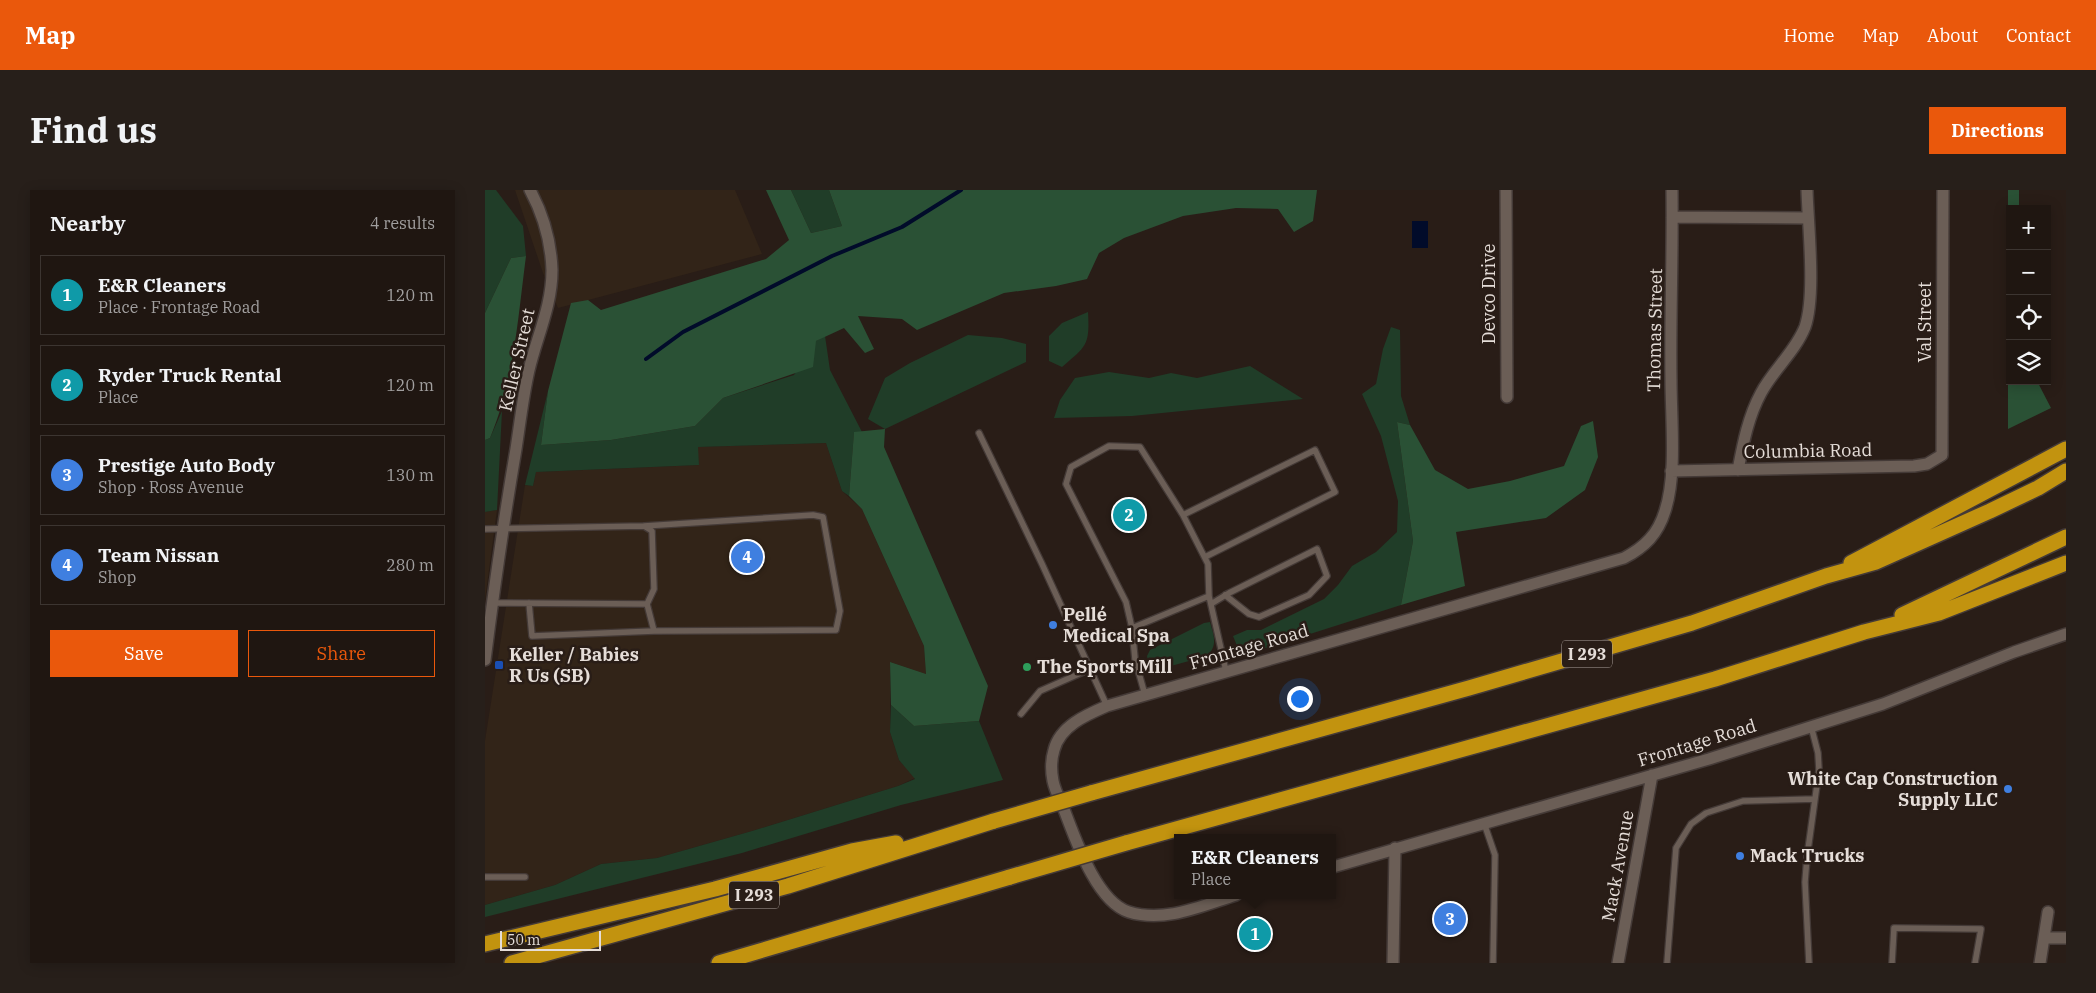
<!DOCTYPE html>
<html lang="en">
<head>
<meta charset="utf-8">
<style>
	:root { --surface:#1f1611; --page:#271f1a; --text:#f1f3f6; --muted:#a19f9f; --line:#3c3531; --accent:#ea580c }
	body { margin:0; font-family:"IBM Plex Serif",serif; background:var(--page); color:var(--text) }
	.controls { position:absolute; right:15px; top:15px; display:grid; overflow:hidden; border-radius:0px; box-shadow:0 2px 12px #0003 }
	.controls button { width:45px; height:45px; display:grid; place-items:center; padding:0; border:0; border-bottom:1px solid var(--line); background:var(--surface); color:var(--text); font:25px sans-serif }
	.scale { position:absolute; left:15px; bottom:12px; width:101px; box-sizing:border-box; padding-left:5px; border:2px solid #e5ddd8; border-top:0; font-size:14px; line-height:18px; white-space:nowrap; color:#e5ddd8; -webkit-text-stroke:4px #291d17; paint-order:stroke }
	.you { position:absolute; left:814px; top:508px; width:18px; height:18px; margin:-12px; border:4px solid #fff; border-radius:50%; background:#1a73e8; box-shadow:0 0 0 8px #1a73e833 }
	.badge { display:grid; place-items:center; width:32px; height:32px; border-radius:50%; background:var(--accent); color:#fff; font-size:16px; font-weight:700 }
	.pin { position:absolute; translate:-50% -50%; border:2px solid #fff; box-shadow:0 1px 5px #0006 }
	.popup { position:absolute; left:689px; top:644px; width:162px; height:65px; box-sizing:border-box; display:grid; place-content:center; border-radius:0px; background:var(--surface); filter:drop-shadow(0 1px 4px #0005); font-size:16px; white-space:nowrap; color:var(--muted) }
	.popup b { font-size:19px; color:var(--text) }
	.popup::after { content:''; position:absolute; left:50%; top:100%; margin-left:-10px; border:10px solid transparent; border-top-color:var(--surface) }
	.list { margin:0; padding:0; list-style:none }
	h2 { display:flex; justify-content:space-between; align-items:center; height:65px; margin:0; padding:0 20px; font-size:21px }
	h2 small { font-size:16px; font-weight:400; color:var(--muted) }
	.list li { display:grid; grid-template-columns:32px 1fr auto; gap:15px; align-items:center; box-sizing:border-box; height:80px; margin:0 10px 10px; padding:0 10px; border:1px solid var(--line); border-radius:0px }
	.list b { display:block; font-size:19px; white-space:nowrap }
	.list p { margin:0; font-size:16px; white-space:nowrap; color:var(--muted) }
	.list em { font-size:16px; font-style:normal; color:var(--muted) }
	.actions { display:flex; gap:10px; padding:15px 20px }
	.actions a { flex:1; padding:11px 0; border:1px solid var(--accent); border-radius:0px; text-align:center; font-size:18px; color:var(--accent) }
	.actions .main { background:var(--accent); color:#fff }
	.icon { flex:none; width:28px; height:28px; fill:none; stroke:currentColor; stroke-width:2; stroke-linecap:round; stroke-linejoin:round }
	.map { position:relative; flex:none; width:1581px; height:773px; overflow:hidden; border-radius:0px }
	header { display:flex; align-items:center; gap:30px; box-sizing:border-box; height:70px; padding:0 25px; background:var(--accent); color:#fff }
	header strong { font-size:24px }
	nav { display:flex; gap:28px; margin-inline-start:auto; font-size:18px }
	.intro { display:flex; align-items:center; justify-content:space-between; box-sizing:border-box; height:120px; padding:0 30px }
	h1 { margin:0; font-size:35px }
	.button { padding:12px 22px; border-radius:0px; background:var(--accent); color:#fff; font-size:18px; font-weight:700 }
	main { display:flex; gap:30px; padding:0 30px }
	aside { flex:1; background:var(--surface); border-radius:0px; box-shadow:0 2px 12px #0003 }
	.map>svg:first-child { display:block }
	.commercial { fill:#322418 }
	.green { fill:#203d28 }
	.forest { fill:#2a5135 }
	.water { fill:#010b2a }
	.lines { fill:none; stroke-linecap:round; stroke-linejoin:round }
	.stream { stroke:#010b2a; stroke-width:4 }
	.lane-casing { stroke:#443a37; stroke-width:8 }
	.street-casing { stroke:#443a37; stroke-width:14 }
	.highway-casing { stroke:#443a37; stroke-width:18 }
	.lane { stroke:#6b5e56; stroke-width:5.5 }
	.street { stroke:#6b5e56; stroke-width:11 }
	.highway { stroke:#c2930f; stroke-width:15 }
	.highway-bridge-casing { stroke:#443a37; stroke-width:18; stroke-linecap:butt }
	.highway-bridge { stroke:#c2930f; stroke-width:15 }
	.shop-dot { fill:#3f7fe0; stroke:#291d17; stroke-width:2 }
	.transit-dot { fill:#1a4fb4; stroke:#291d17; stroke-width:2 }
	.leisure-dot { fill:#2e9e5b; stroke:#291d17; stroke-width:2 }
	.labels { text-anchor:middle; stroke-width:5; stroke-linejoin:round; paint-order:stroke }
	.shield { fill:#291d17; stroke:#ada39e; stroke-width:1 }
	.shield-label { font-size:16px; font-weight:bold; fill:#e5ddd8 }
	.street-label { font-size:18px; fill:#e5ddd8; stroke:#291d17 }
	.poi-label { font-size:18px; font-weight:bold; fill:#e5ddd8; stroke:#291d17; text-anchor:start }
</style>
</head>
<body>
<header>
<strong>Map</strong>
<nav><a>Home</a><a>Map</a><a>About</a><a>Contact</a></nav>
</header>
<div class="intro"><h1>Find us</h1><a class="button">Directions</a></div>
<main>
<aside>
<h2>Nearby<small>4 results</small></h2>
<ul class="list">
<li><span class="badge" style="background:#0f9aa8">1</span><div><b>E&amp;R Cleaners</b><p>Place · Frontage Road</p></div><em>120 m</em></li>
<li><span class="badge" style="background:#0f9aa8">2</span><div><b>Ryder Truck Rental</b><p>Place</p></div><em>120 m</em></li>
<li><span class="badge" style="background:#3f7fe0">3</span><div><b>Prestige Auto Body</b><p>Shop · Ross Avenue</p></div><em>130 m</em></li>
<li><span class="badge" style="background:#3f7fe0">4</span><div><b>Team Nissan</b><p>Shop</p></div><em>280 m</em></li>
</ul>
<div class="actions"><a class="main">Save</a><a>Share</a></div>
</aside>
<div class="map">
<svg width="1581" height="773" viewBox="0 0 1581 773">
	<rect width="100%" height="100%" fill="#291d17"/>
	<path class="commercial" d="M 30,0 L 250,0 L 277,64 L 73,118 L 58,83 Z
		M 341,253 L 357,301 L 377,319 L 439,456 L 441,484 L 405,472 L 405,542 L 414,570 L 430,588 L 413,596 L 267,641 L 172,668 L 116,674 L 70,695 L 0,715 L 0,551 L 40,295 L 48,296 L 51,282 L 214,275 L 212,257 Z
		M 12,320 L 0,410 L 0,322 Z"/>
	<path class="green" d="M 0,0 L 11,0 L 38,36 L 41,66 L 26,68 L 0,123 Z
		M 306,0 L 344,0 L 357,36 L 326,43 Z
		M 603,122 C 605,156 601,156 577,177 L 564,171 L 564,146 L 577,133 Z
		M 906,137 L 915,140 L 916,206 L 925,235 L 912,232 L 928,351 L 916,415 L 762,464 L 755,463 L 748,446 L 762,440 L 776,440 L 839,409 L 853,395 L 867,376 L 891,362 L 912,342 L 913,311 L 896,246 L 877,204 L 891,194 L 898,159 Z
		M 483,145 L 517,148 L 541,154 L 541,172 L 400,239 L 383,229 L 400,188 L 425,173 Z
		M 340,146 L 345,180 L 377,242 L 369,243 L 364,306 L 357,301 L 341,253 L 213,257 L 214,275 L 51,282 L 48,296 L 40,295 L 63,201 L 56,255 L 126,250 L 210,236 L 238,208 L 309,185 L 331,151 Z
		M 765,176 L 818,209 L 647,226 L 569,228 L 575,210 L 590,188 L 624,182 L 664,188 L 686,183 L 712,188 Z
		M 17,221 L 12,320 L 0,322 L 0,250 L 5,248 Z
		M 725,432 C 729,446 733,455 722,466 L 668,481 L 665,479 L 662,466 L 665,460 L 719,433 Z
		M 406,515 L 429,536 L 494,531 L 518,590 L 416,615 L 257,663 L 0,727 L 0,715 L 70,695 L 116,674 L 172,668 L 267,641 L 413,596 L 430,589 L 414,570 L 405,542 Z"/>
	<path class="forest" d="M 281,0 L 306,0 L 326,43 L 357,36 L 344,0 L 832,0 L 828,31 L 809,42 L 793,19 L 751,18 L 698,26 L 639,48 L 614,63 L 602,89 L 571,96 L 519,103 L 432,140 L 417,129 L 373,126 L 389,159 L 380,163 L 359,138 L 331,151 L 328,177 L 238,208 L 210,236 L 126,250 L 56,255 L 63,201 L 86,113 L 103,110 L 116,120 L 281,69 L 304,50 Z
		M 1523,0 L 1534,0 L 1534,19 L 1525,19 L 1525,191 L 1552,191 L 1566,218 L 1523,239 Z
		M 41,66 C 33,127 29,191 5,248 L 0,250 L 0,123 L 26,68 Z
		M 1108,231 L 1113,267 L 1100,300 L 1061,328 L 971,342 L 980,396 L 916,415 L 928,351 L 912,232 L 925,235 L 950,280 L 983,299 L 1025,291 L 1079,276 L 1096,236 Z
		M 400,239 L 399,257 L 503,496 L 494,531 L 429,536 L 406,515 L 405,472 L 441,484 L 439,456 L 377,319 L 364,306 L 369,242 Z"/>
	<path class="water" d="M 927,31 L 943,31 L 943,58 L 927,58 Z"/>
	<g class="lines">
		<path class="stream" d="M 161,169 L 198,142 L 347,66 L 417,37 L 476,0"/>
		<g class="lane-casing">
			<path id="lane" d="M 494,243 L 557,374 L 622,516
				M 698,325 L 830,260 L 850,302 L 720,367
				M 159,336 L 328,325 L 338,327 L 355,421 L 351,440 L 169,441 L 162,414
				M 0,339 L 159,336 L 167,341 L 169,399 L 162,414 L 7,413
				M 44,413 L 47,446 L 169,441
				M 726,414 L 744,403 L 832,359 L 842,386 L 824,405 L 774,427 L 764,424 L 740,405
				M 647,438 L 641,412 L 581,294 L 586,277 L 624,256 L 655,257 L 698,325 L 723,374 L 724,406
				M 660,505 L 650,469 L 647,438 L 724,406 L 741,481
				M 536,524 L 555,501 L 605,479
				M 999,633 L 1010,665 L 1008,773
				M 0,687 L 40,687
				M 1182,773 L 1191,658 L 1206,634 L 1221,623 L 1258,611 L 1330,609
				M 1324,773 L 1320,692 L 1322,667 L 1334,580 L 1333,563 L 1326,536
				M 1407,773 L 1409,738 L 1496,739 L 1490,773"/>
		</g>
		<g class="street-casing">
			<path id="street" d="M 1021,0 L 1022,207
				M 1187,27 L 1323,28
				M 1253,280 C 1258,254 1263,227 1276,203 C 1288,180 1310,162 1320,137 C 1331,105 1323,36 1322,0
				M 1186,281 L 1429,276 L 1442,274 L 1457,265 L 1458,0
				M 0,470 C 9,399 19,329 31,259 C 35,233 38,206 44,180 C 52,146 67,116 67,80 C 66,53 58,24 45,0
				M 848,677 L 1224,569 L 1398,514 L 1529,462 L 1581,444
				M 751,705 C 716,716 680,733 644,722 C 612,712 591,651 580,622 C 576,612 570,601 568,591 C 566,581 566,570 569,560 C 575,536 601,525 622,516 L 1139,368 C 1160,357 1173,344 1180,321 C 1192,285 1186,229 1186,189 C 1185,126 1188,63 1187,0
				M 1560,748 L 1581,748
				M 908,773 L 910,658
				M 1133,773 L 1167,585
				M 1555,773 L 1563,722"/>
		</g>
		<g class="highway-casing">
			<path id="highway" d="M 1366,373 L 1581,259
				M 1417,425 L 1581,347
				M 606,603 L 984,498 L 1207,433 L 1341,386 L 1391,372 L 1505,321 L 1553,298 L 1581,281
				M 641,653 L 1230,489 L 1379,442 L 1454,423 L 1581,373
				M 0,754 L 230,699 L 367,661 L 411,653
				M 27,773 L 303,696 L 509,631
				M 234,773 L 525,687"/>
		</g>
		<use href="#lane" class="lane"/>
		<use href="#street" class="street"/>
		<use href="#highway" class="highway"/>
		<g class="highway-bridge-casing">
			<path id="highway-bridge" d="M 509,631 L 606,603
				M 525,687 L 641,653"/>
		</g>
		<use href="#highway-bridge" class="highway-bridge"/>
	</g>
	<g class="shop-dot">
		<circle cx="568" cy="435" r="5"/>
		<circle cx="1523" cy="599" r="5"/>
		<circle cx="1255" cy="666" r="5"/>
	</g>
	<rect class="transit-dot" x="9" y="470" width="10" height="10" rx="2.5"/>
	<circle class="leisure-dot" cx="542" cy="477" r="5"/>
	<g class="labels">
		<g class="shield">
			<rect x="1077" y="450.5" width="50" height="27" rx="4"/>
			<rect x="244" y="691.5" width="50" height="27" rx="4"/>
		</g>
		<g class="shield-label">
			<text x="1102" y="470">I 293</text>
			<text x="269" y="711">I 293</text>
		</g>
		<g class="street-label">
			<text transform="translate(1004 104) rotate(-90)" y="6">Devco Drive</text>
			<text transform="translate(1440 132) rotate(-90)" y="6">Val Street</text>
			<text transform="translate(1170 140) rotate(-89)" y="6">Thomas Street</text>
			<text transform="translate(32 170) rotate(-77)" y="6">Keller Street</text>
			<text transform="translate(1323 261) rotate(-1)" y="6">Columbia Road</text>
			<text transform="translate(764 457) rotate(-16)" y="6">Frontage Road</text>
			<text transform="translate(1212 553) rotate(-17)" y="6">Frontage Road</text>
			<text transform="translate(1133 676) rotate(-80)" y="6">Mack Avenue</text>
		</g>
		<g class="poi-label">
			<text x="578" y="431">Pellé<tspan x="578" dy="21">Medical Spa</tspan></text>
			<text x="24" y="471">Keller / Babies<tspan x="24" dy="21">R Us (SB)</tspan></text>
			<text x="552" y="483">The Sports Mill</text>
			<text x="1513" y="595" text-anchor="end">White Cap Construction<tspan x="1513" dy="21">Supply LLC</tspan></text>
			<text x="1265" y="672">Mack Trucks</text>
		</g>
	</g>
</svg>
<div class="controls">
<button>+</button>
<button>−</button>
<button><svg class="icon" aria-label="locate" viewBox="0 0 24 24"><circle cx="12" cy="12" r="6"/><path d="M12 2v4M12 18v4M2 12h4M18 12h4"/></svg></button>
<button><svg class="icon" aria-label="layers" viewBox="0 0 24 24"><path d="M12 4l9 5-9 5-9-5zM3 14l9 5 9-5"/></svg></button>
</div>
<div class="scale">50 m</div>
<div class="you"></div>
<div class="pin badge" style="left:770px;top:744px;background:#0f9aa8">1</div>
<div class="popup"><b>E&amp;R Cleaners</b>Place</div>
<div class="pin badge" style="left:644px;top:325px;background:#0f9aa8">2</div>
<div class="pin badge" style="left:965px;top:729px;background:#3f7fe0">3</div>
<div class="pin badge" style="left:262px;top:367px;background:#3f7fe0">4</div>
</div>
</main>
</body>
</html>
